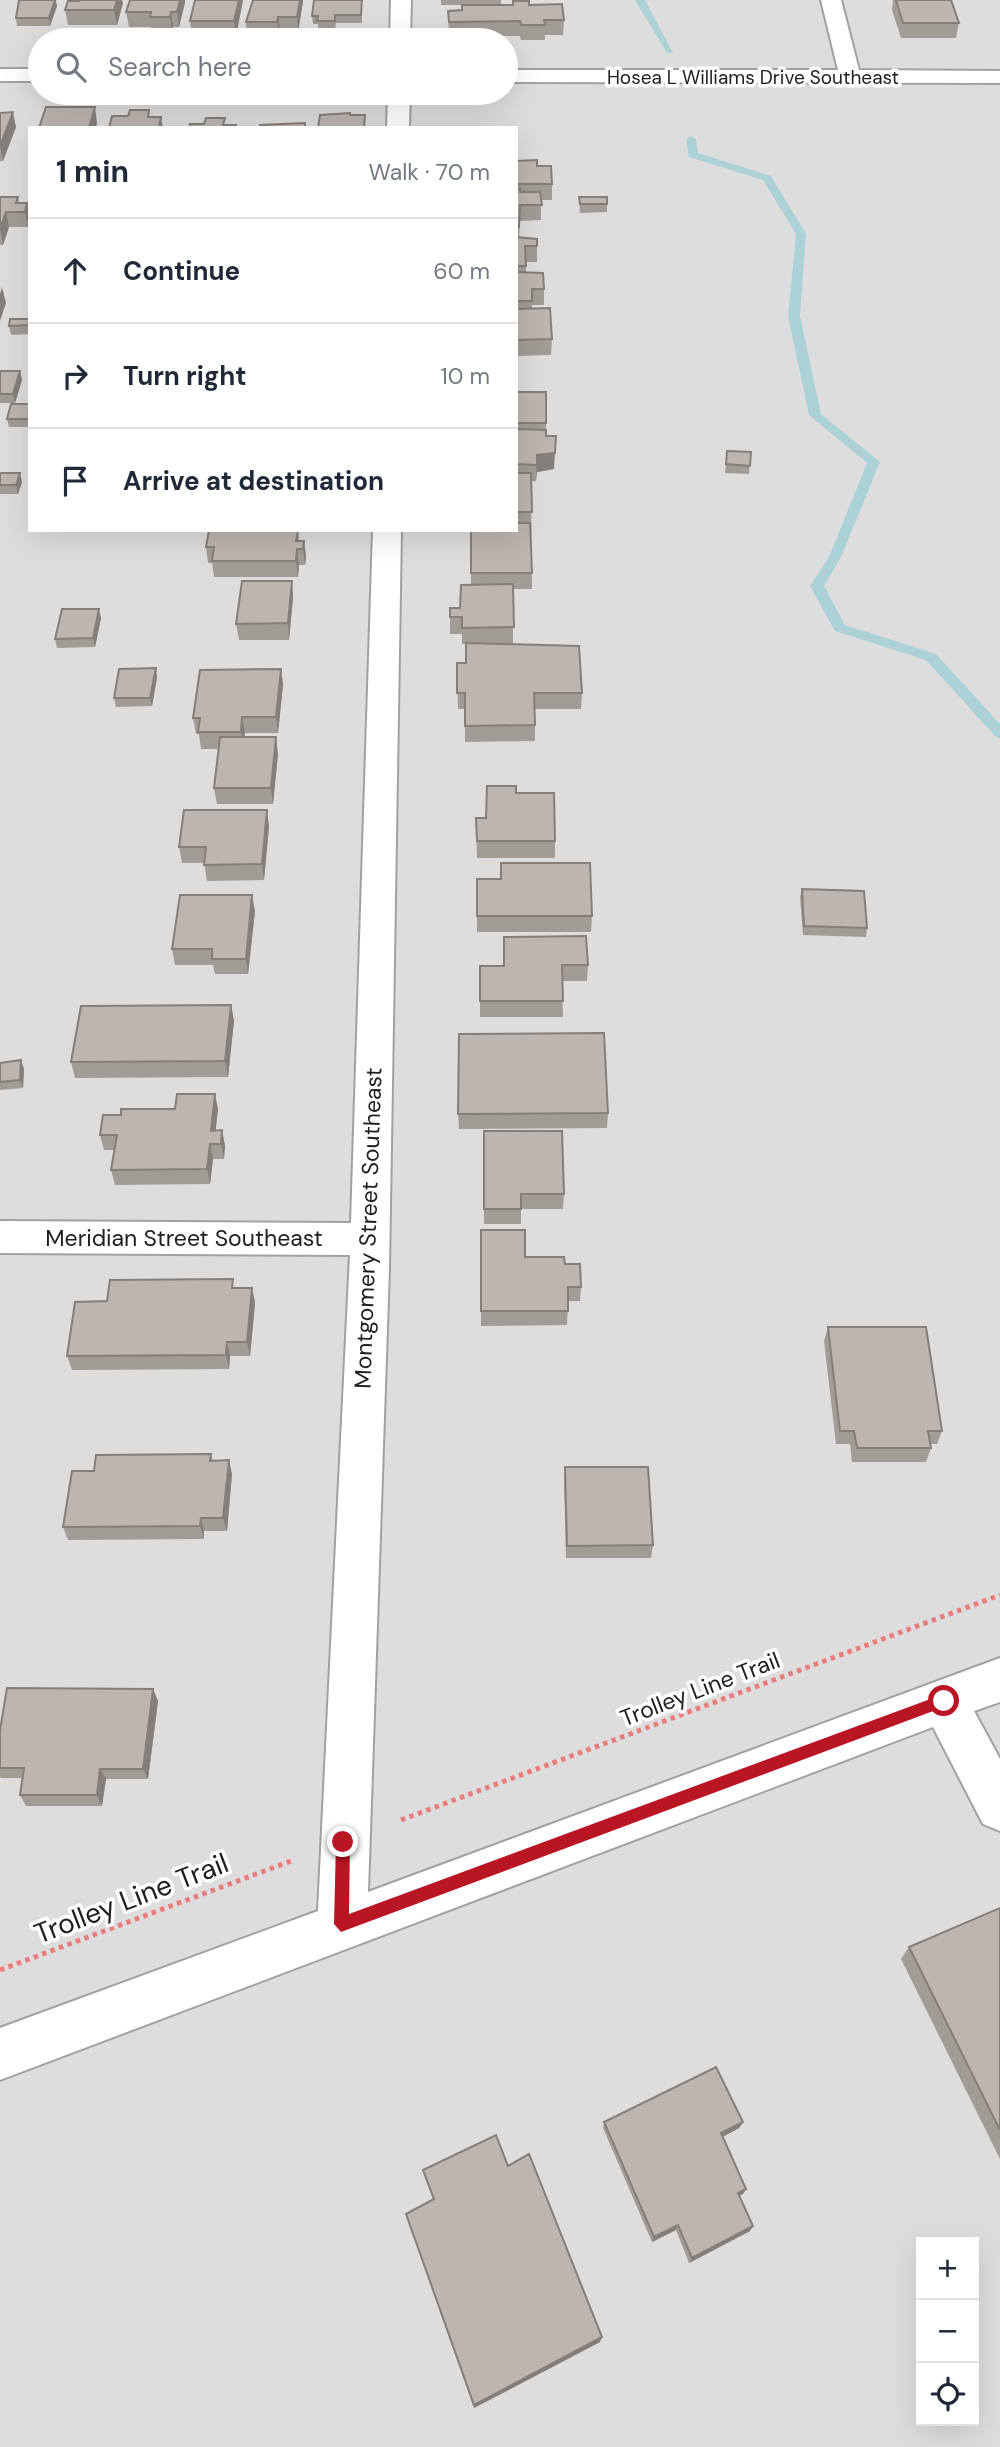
<!DOCTYPE html>
<html lang="en">
<head>
<meta charset="utf-8">
<style>
	:root { --surface:#fff; --page:#f2f2f3; --text:#1f2937; --muted:#747a83; --line:#e0e1e3 }
	body { margin:0; font-family:"DM Sans",sans-serif; background:var(--page); color:var(--text) }
	.controls { position:absolute; right:21px; bottom:21px; display:grid; overflow:hidden; border-radius:0px; box-shadow:0 7px 28px #0002 }
	.controls button { width:63px; height:63px; display:grid; place-items:center; padding:0; border:0; border-bottom:2px solid var(--line); background:var(--surface); color:var(--text); font:35px sans-serif }
	.stop { position:absolute; width:21px; height:21px; margin:-16px; border:5px solid #ba1523; border-radius:50%; background:#fff }
	.stop.end { background:#ba1523; border-color:#fff; box-shadow:0 2px 7px #0008 }
	.list { margin:0; padding:0; list-style:none }
	h2 { display:flex; justify-content:space-between; align-items:center; height:91px; margin:0; padding:0 28px; font-size:30px }
	h2 small { font-size:23px; font-weight:400; color:var(--muted) }
	.list li { display:grid; grid-template-columns:46px 1fr auto; gap:21px; align-items:center; box-sizing:border-box; height:105px; padding:0 28px; border-top:2px solid var(--line) }
	.list b { display:block; font-size:26px; white-space:nowrap }
	.list em { font-size:23px; font-style:normal; color:var(--muted) }
	.icon { flex:none; width:38px; height:38px; fill:none; stroke:currentColor; stroke-width:2; stroke-linecap:round; stroke-linejoin:round }
	.map { position:relative; flex:none; width:1000px; height:2447px; overflow:hidden }
	.search { position:absolute; background:var(--surface); box-shadow:0 7px 28px #0002; left:28px; top:28px; width:490px; height:77px; display:flex; align-items:center; gap:18px; box-sizing:border-box; padding:0 24px; border-radius:38px; color:var(--muted); font-size:26px }
	.panel { position:absolute; background:var(--surface); box-shadow:0 7px 28px #0002; left:28px; top:126px; width:490px; height:406px; border-radius:0px }
	.map>svg:first-child { display:block }
	.residential { fill:#dedddd; fill-rule:evenodd }
	.lines { fill:none; stroke-linecap:round; stroke-linejoin:round }
	.stream { fill:#acd2d8; fill-rule:evenodd }
	.minor-casing { stroke:#a1a1a1; stroke-width:4 }
	.path { stroke:#eb7e7c; stroke-width:5; stroke-dasharray:4.5 4.5; stroke-linecap:butt }
	.minor { fill:#fff; fill-rule:evenodd }
	.wall { fill:#a29c97 }
	.shaded-wall { fill:#847f7b }
	.building { fill:#bcb5b0; stroke:#847f7b; stroke-width:2 }
	.route { fill:#ba1523 }
	.labels { text-anchor:middle; stroke-width:7; stroke-linejoin:round; paint-order:stroke }
	.far-street-label { font-size:19px; fill:#202020; stroke:#fff }
	.street-label { font-size:23px; fill:#202020; stroke:#fff }
	.near-street-label { font-size:28px; fill:#202020; stroke:#fff }
</style>
</head>
<body>
<div class="map">
<svg width="1000" height="2447" viewBox="0 0 1000 2447">
	<rect width="100%" height="100%" fill="#efece7"/>
	<path class="residential" d="M 0,0 L 1000,0 L 1000,2447 L 0,2447 ZM 40,40 L 506,40 L 506,93 L 40,93 ZM 30,128 L 516,128 L 516,530 L 30,530 ZM 921,2242 L 974,2242 L 974,2421 L 921,2421 Z"/>
	<g class="lines">
		<path class="stream" d="M 635,0 L 645,0 L 673,53 L 667,53 Z
			M 691,136 L 696,139 L 698,153 L 771,176 L 806,234 L 800,316 L 821,414 L 880,462 L 841,557 L 824,586 L 845,625 L 936,654 L 1000,724 L 1000,738 L 995,736 L 926,660 L 835,631 L 810,586 L 829,557 L 867,463 L 809,415 L 788,316 L 796,234 L 763,180 L 689,157 L 686,139 Z"/>
		<g class="minor-casing">
			<path id="minor" d="M 391,0 L 411,0 L 410,40 L 390,40 Z
				M 821,0 L 841,0 L 859,70 L 1000,71 L 1000,83 L 506,82 L 506,70 L 838,70 Z
				M 0,69 L 40,69 L 40,81 L 0,81 Z
				M 388,93 L 410,93 L 409,128 L 387,128 Z
				M 373,530 L 401,530 L 389,1269 L 368,1892 L 1000,1658 L 1000,1702 L 974,1711 L 1000,1759 L 1000,1831 L 983,1824 L 933,1727 L 0,2080 L 0,2028 L 318,1911 L 350,1255 L 0,1253 L 0,1221 L 351,1223 Z"/>
		</g>
		<path class="path" d="M 401,1820 L 1000,1595
			M 0,1970 L 291,1861"/>
		<use href="#minor" class="minor"/>
	</g>
	<path class="wall" d="M 19,0 L 56,0 L 57,6 L 50,26 L 17,26 L 16,18 Z
		M 130,0 L 185,0 L 179,27 L 173,27 L 172,32 L 152,32 L 151,27 L 129,27 L 126,12 Z
		M 243,0 L 236,36 L 192,36 L 190,21 Z
		M 253,0 L 303,0 L 298,32 L 280,32 L 279,37 L 247,37 L 246,22 Z
		M 441,0 L 501,0 L 501,5 L 441,5 Z
		M 893,0 L 951,0 L 959,23 L 956,38 L 901,38 L 892,10 Z
		M 123,3 L 117,25 L 68,25 L 65,10 Z
		M 529,5 L 564,20 L 563,35 L 545,35 L 545,40 L 521,40 L 520,36 L 449,36 L 448,11 Z
		M 362,8 L 362,23 L 336,23 L 335,29 L 318,29 L 318,24 L 313,24 L 312,16 Z
		M 0,113 L 16,127 L 3,161 L 0,161 Z
		M 516,161 L 537,166 L 552,184 L 552,200 L 541,200 L 541,220 L 520,221 L 519,237 L 537,239 L 537,262 L 526,262 L 526,272 L 544,289 L 544,305 L 532,305 L 532,308 L 552,339 L 551,355 L 516,356 Z
		M 0,197 L 18,197 L 19,203 L 27,203 L 30,216 L 28,227 L 9,227 L 3,245 L 0,245 Z
		M 579,197 L 607,204 L 607,212 L 580,213 Z
		M 30,319 L 30,334 L 11,335 L 9,326 Z
		M 0,371 L 20,371 L 22,380 L 15,403 L 0,403 Z
		M 516,392 L 546,423 L 546,436 L 554,469 L 537,472 L 536,481 L 531,481 L 532,589 L 513,589 L 513,644 L 494,644 L 582,693 L 581,709 L 535,709 L 535,741 L 465,742 L 465,709 L 458,709 L 457,663 L 466,663 L 466,644 L 462,644 L 462,634 L 450,634 L 450,608 L 460,608 L 471,585 L 471,530 L 516,530 Z
		M 30,404 L 30,427 L 9,427 L 7,419 Z
		M 727,451 L 751,452 L 749,474 L 725,473 Z
		M 0,473 L 22,482 L 18,494 L 0,494 Z
		M 298,531 L 299,541 L 304,541 L 306,557 L 305,565 L 299,565 L 298,577 L 214,577 L 212,563 L 208,563 L 206,547 Z
		M 292,581 L 293,597 L 289,640 L 239,640 L 236,624 Z
		M 101,618 L 95,647 L 57,648 L 55,639 Z
		M 281,669 L 283,685 L 278,733 L 245,733 L 244,737 L 278,754 L 273,804 L 217,804 L 214,788 L 219,749 L 201,749 L 199,734 L 196,734 L 193,718 Z
		M 157,677 L 152,706 L 116,707 L 114,698 Z
		M 516,793 L 555,841 L 555,858 L 477,858 L 476,818 L 486,818 Z
		M 269,826 L 264,880 L 207,881 L 204,863 L 182,863 L 179,847 Z
		M 477,879 L 501,879 L 592,916 L 591,932 L 477,932 Z
		M 802,889 L 867,928 L 866,937 L 803,935 L 800,897 Z
		M 255,911 L 248,974 L 215,974 L 213,965 L 175,965 L 172,949 Z
		M 588,965 L 587,981 L 562,981 L 563,1017 L 480,1017 L 480,966 Z
		M 231,1005 L 234,1021 L 228,1077 L 75,1078 L 71,1062 Z
		M 0,1063 L 24,1069 L 23,1088 L 0,1090 Z
		M 218,1109 L 215,1131 L 222,1130 L 225,1146 L 224,1159 L 213,1159 L 210,1184 L 115,1185 L 111,1170 L 114,1150 L 104,1150 L 100,1135 L 121,1115 Z
		M 608,1113 L 607,1128 L 459,1129 L 458,1114 Z
		M 484,1131 L 564,1194 L 563,1209 L 521,1209 L 521,1224 L 484,1224 Z
		M 481,1230 L 525,1257 L 565,1264 L 581,1287 L 580,1301 L 568,1301 L 567,1325 L 481,1326 Z
		M 234,1288 L 252,1288 L 255,1303 L 250,1356 L 230,1356 L 229,1369 L 72,1370 L 67,1356 L 107,1301 Z
		M 828,1327 L 942,1431 L 937,1444 L 930,1444 L 931,1448 L 926,1462 L 852,1462 L 850,1444 L 836,1444 L 824,1341 Z
		M 211,1454 L 213,1461 L 232,1474 L 227,1531 L 204,1531 L 204,1539 L 68,1540 L 63,1527 L 94,1471 Z
		M 565,1467 L 653,1545 L 651,1558 L 566,1558 L 564,1480 Z
		M 153,1689 L 158,1701 L 148,1779 L 106,1779 L 102,1806 L 26,1806 L 20,1795 L 23,1778 L 1,1778 L 0,1777 L 0,1730 Z
		M 1000,1908 L 1000,2159 L 901,1959 L 909,1947 Z
		M 604,2122 L 743,2122 L 739,2128 L 722,2137 L 746,2189 L 743,2194 L 739,2196 L 750,2231 L 689,2263 L 676,2230 L 652,2242 L 603,2128 Z
		M 508,2166 L 600,2342 L 474,2408 L 406,2214 L 433,2199 L 425,2178 L 423,2170 Z"/>
	<path class="shaded-wall" d="M 55,0 L 57,6 L 50,26 L 49,18 Z
		M 117,0 L 122,0 L 123,3 L 117,25 L 114,10 Z
		M 180,0 L 185,0 L 185,3 L 179,27 L 177,12 Z
		M 239,0 L 243,0 L 236,36 L 234,21 Z
		M 300,0 L 303,0 L 303,2 L 298,32 L 297,17 Z
		M 171,12 L 173,27 L 172,32 L 170,17 Z
		M 278,17 L 280,32 L 279,37 L 277,22 Z
		M 95,107 L 97,123 L 96,128 L 89,128 Z
		M 13,112 L 16,127 L 3,161 L 0,146 Z
		M 161,117 L 163,128 L 159,128 Z
		M 27,203 L 30,216 L 28,227 L 25,212 Z
		M 6,212 L 9,227 L 3,245 L 0,229 Z
		M 2,287 L 6,303 L 0,321 L 0,294 Z
		M 20,371 L 22,380 L 15,403 L 13,394 Z
		M 556,436 L 554,469 L 537,472 L 536,481 L 537,455 Z
		M 20,473 L 22,482 L 18,494 L 16,485 Z
		M 298,531 L 299,547 L 297,549 L 299,565 L 298,577 L 296,561 Z
		M 304,541 L 306,557 L 305,565 L 303,549 Z
		M 292,581 L 293,597 L 289,640 L 288,623 Z
		M 99,609 L 101,618 L 95,647 L 93,638 Z
		M 156,668 L 157,677 L 152,706 L 150,698 Z
		M 281,669 L 283,685 L 278,733 L 276,717 Z
		M 242,717 L 245,733 L 243,749 L 241,732 Z
		M 276,737 L 278,754 L 273,804 L 271,788 Z
		M 267,810 L 269,826 L 264,880 L 262,864 Z
		M 252,895 L 255,911 L 248,974 L 246,959 Z
		M 231,1005 L 234,1021 L 228,1077 L 225,1061 Z
		M 21,1060 L 24,1069 L 23,1088 L 20,1080 Z
		M 215,1094 L 218,1109 L 214,1146 L 211,1131 Z
		M 222,1130 L 225,1146 L 224,1159 L 221,1144 Z
		M 210,1144 L 213,1159 L 210,1184 L 207,1169 Z
		M 252,1288 L 255,1303 L 250,1356 L 247,1342 Z
		M 227,1342 L 230,1356 L 229,1369 L 226,1355 Z
		M 229,1460 L 232,1474 L 227,1531 L 223,1518 Z
		M 201,1518 L 204,1531 L 204,1539 L 200,1526 Z
		M 153,1689 L 158,1701 L 148,1779 L 143,1769 Z
		M 100,1769 L 106,1779 L 102,1806 L 97,1795 Z
		M 743,2122 L 739,2128 L 717,2140 L 721,2133 Z
		M 746,2189 L 743,2194 L 734,2199 L 738,2193 Z
		M 678,2225 L 676,2230 L 652,2242 L 654,2237 Z
		M 753,2226 L 750,2231 L 689,2263 L 692,2258 Z
		M 602,2337 L 600,2342 L 474,2408 L 474,2405 Z"/>
	<path class="building" d="M 19,0 L 55,0 L 49,18 L 16,18 Z
		M 79,0 L 117,0 L 114,10 L 65,10 L 68,1 L 79,1 Z
		M 130,0 L 180,0 L 177,12 L 171,12 L 170,17 L 150,17 L 151,12 L 126,12 Z
		M 195,0 L 239,0 L 234,21 L 190,21 Z
		M 253,0 L 300,0 L 297,17 L 278,17 L 277,22 L 246,22 Z
		M 314,0 L 362,0 L 361,15 L 335,15 L 335,21 L 317,21 L 318,16 L 312,16 Z
		M 896,0 L 951,0 L 959,23 L 903,23 Z
		M 513,1 L 529,1 L 529,5 L 562,4 L 564,20 L 544,20 L 545,25 L 521,25 L 520,21 L 449,22 L 448,11 L 462,10 L 462,5 L 513,5 Z
		M 46,107 L 95,107 L 89,128 L 39,128 Z
		M 130,110 L 149,110 L 148,117 L 161,117 L 159,128 L 109,128 L 112,116 L 128,116 Z
		M 13,112 L 0,146 L 0,113 Z
		M 350,113 L 350,115 L 365,115 L 364,128 L 318,128 L 320,115 Z
		M 206,118 L 225,118 L 223,125 L 236,125 L 236,128 L 189,128 L 190,124 L 204,124 Z
		M 305,123 L 305,128 L 260,128 L 260,125 Z
		M 537,160 L 537,166 L 551,166 L 552,184 L 516,184 L 516,161 Z
		M 516,189 L 520,189 L 520,192 L 540,192 L 542,205 L 520,205 L 519,227 L 516,227 Z
		M 0,197 L 18,197 L 16,203 L 27,203 L 25,212 L 6,212 L 0,229 Z
		M 579,197 L 607,197 L 607,204 L 580,204 Z
		M 516,237 L 537,239 L 537,246 L 525,246 L 526,266 L 516,266 Z
		M 516,272 L 543,273 L 544,289 L 532,289 L 532,301 L 516,301 Z
		M 550,308 L 552,339 L 516,340 L 516,309 Z
		M 10,319 L 30,319 L 30,325 L 9,326 Z
		M 0,371 L 20,371 L 13,394 L 0,394 Z
		M 516,392 L 546,392 L 546,423 L 516,423 Z
		M 11,404 L 30,404 L 30,419 L 7,419 Z
		M 516,429 L 546,430 L 546,436 L 556,436 L 555,453 L 537,455 L 537,465 L 516,464 Z
		M 727,451 L 751,452 L 750,466 L 726,464 Z
		M 0,473 L 20,473 L 16,485 L 0,485 Z
		M 516,473 L 531,473 L 532,512 L 516,512 Z
		M 516,523 L 530,523 L 532,573 L 471,573 L 471,530 L 516,530 Z
		M 209,530 L 298,531 L 296,541 L 304,541 L 303,549 L 297,549 L 296,561 L 212,561 L 214,547 L 206,547 Z
		M 242,581 L 292,581 L 288,623 L 236,624 Z
		M 513,584 L 514,627 L 462,628 L 462,617 L 450,617 L 450,608 L 460,608 L 461,585 Z
		M 62,609 L 99,609 L 93,638 L 55,639 Z
		M 466,643 L 579,646 L 582,693 L 534,693 L 535,725 L 465,726 L 465,693 L 457,693 L 457,663 L 466,663 Z
		M 156,668 L 150,698 L 114,698 L 119,669 Z
		M 281,669 L 276,717 L 242,717 L 241,732 L 198,732 L 200,718 L 193,718 L 200,670 Z
		M 220,737 L 276,737 L 271,788 L 214,788 Z
		M 487,786 L 516,786 L 516,793 L 554,793 L 555,841 L 477,841 L 476,818 L 486,818 Z
		M 184,810 L 267,810 L 262,864 L 204,865 L 206,847 L 179,847 Z
		M 501,863 L 590,863 L 592,916 L 477,916 L 477,879 L 501,879 Z
		M 802,889 L 864,891 L 867,928 L 804,926 Z
		M 180,895 L 252,895 L 246,959 L 212,959 L 212,949 L 172,949 Z
		M 586,936 L 588,965 L 562,965 L 563,1001 L 480,1001 L 480,966 L 504,966 L 504,937 Z
		M 231,1005 L 225,1061 L 71,1062 L 81,1006 Z
		M 604,1033 L 608,1113 L 458,1114 L 459,1034 Z
		M 21,1060 L 20,1080 L 0,1082 L 0,1063 Z
		M 177,1094 L 215,1094 L 211,1131 L 222,1130 L 221,1144 L 210,1144 L 207,1169 L 111,1170 L 117,1135 L 100,1135 L 103,1115 L 121,1115 L 121,1109 L 175,1109 Z
		M 484,1131 L 562,1131 L 564,1194 L 521,1194 L 521,1209 L 484,1209 Z
		M 481,1230 L 525,1230 L 525,1257 L 564,1257 L 565,1264 L 580,1264 L 581,1287 L 568,1287 L 568,1311 L 481,1311 Z
		M 233,1279 L 232,1288 L 252,1288 L 247,1342 L 227,1342 L 226,1355 L 67,1356 L 75,1302 L 107,1301 L 110,1280 Z
		M 828,1327 L 926,1327 L 942,1431 L 928,1431 L 931,1448 L 857,1448 L 854,1431 L 840,1431 Z
		M 211,1454 L 210,1461 L 229,1460 L 223,1518 L 201,1518 L 200,1526 L 63,1527 L 72,1471 L 94,1471 L 96,1455 Z
		M 565,1467 L 648,1467 L 653,1545 L 567,1546 Z
		M 7,1688 L 153,1689 L 143,1769 L 100,1769 L 97,1795 L 20,1795 L 24,1768 L 0,1768 L 0,1730 Z
		M 1000,1908 L 1000,2130 L 909,1947 Z
		M 716,2067 L 743,2122 L 721,2133 L 746,2189 L 738,2193 L 753,2226 L 692,2258 L 678,2225 L 654,2237 L 604,2122 Z
		M 496,2135 L 508,2166 L 529,2154 L 602,2337 L 474,2405 L 406,2214 L 434,2199 L 423,2170 Z"/>
	<path class="route" d="M 944,1694 L 950,1701 L 944,1707 L 341,1932 L 334,1924 L 336,1842 L 343,1835 L 350,1842 L 349,1914 Z"/>
	<g class="labels">
		<g class="far-street-label">
			<text x="753" y="84">Hosea L Williams Drive Southeast</text>
		</g>
		<g class="street-label">
			<text transform="translate(368 1228) rotate(-88)" y="8">Montgomery Street Southeast</text>
			<text x="184" y="1246">Meridian Street Southeast</text>
			<text transform="translate(700 1689) rotate(-21)" y="8">Trolley Line Trail</text>
		</g>
		<g class="near-street-label">
			<text transform="translate(131 1898) rotate(-21)" y="10">Trolley Line Trail</text>
		</g>
	</g>
</svg>
<div class="controls">
<button>+</button>
<button>−</button>
<button><svg class="icon" aria-label="locate" viewBox="0 0 24 24"><circle cx="12" cy="12" r="6"/><path d="M12 2v4M12 18v4M2 12h4M18 12h4"/></svg></button>
</div>
<div class="stop" style="left:944px;top:1701px"></div>
<div class="stop end" style="left:343px;top:1842px"></div>
<div class="search"><svg class="icon" aria-label="search" viewBox="0 0 24 24"><circle cx="10" cy="10" r="6"/><path d="M15 15l6 6"/></svg>Search here</div>
<section class="panel">
<h2>1 min<small>Walk · 70 m</small></h2>
<ul class="list">
<li><svg class="icon" aria-label="ahead" viewBox="0 0 24 24"><path d="M12 20V5M6 11l6-6 6 6"/></svg><div><b>Continue</b></div><em>60 m</em></li>
<li><svg class="icon" aria-label="right" viewBox="0 0 24 24"><path d="M7 20v-9h11M14 6l5 5-5 5"/></svg><div><b>Turn right</b></div><em>10 m</em></li>
<li><svg class="icon" aria-label="arrive" viewBox="0 0 24 24"><path d="M6 21V4h12l-3 4 3 4H6"/></svg><div><b>Arrive at destination</b></div></li>
</ul>
</section>
</div>
</body>
</html>
